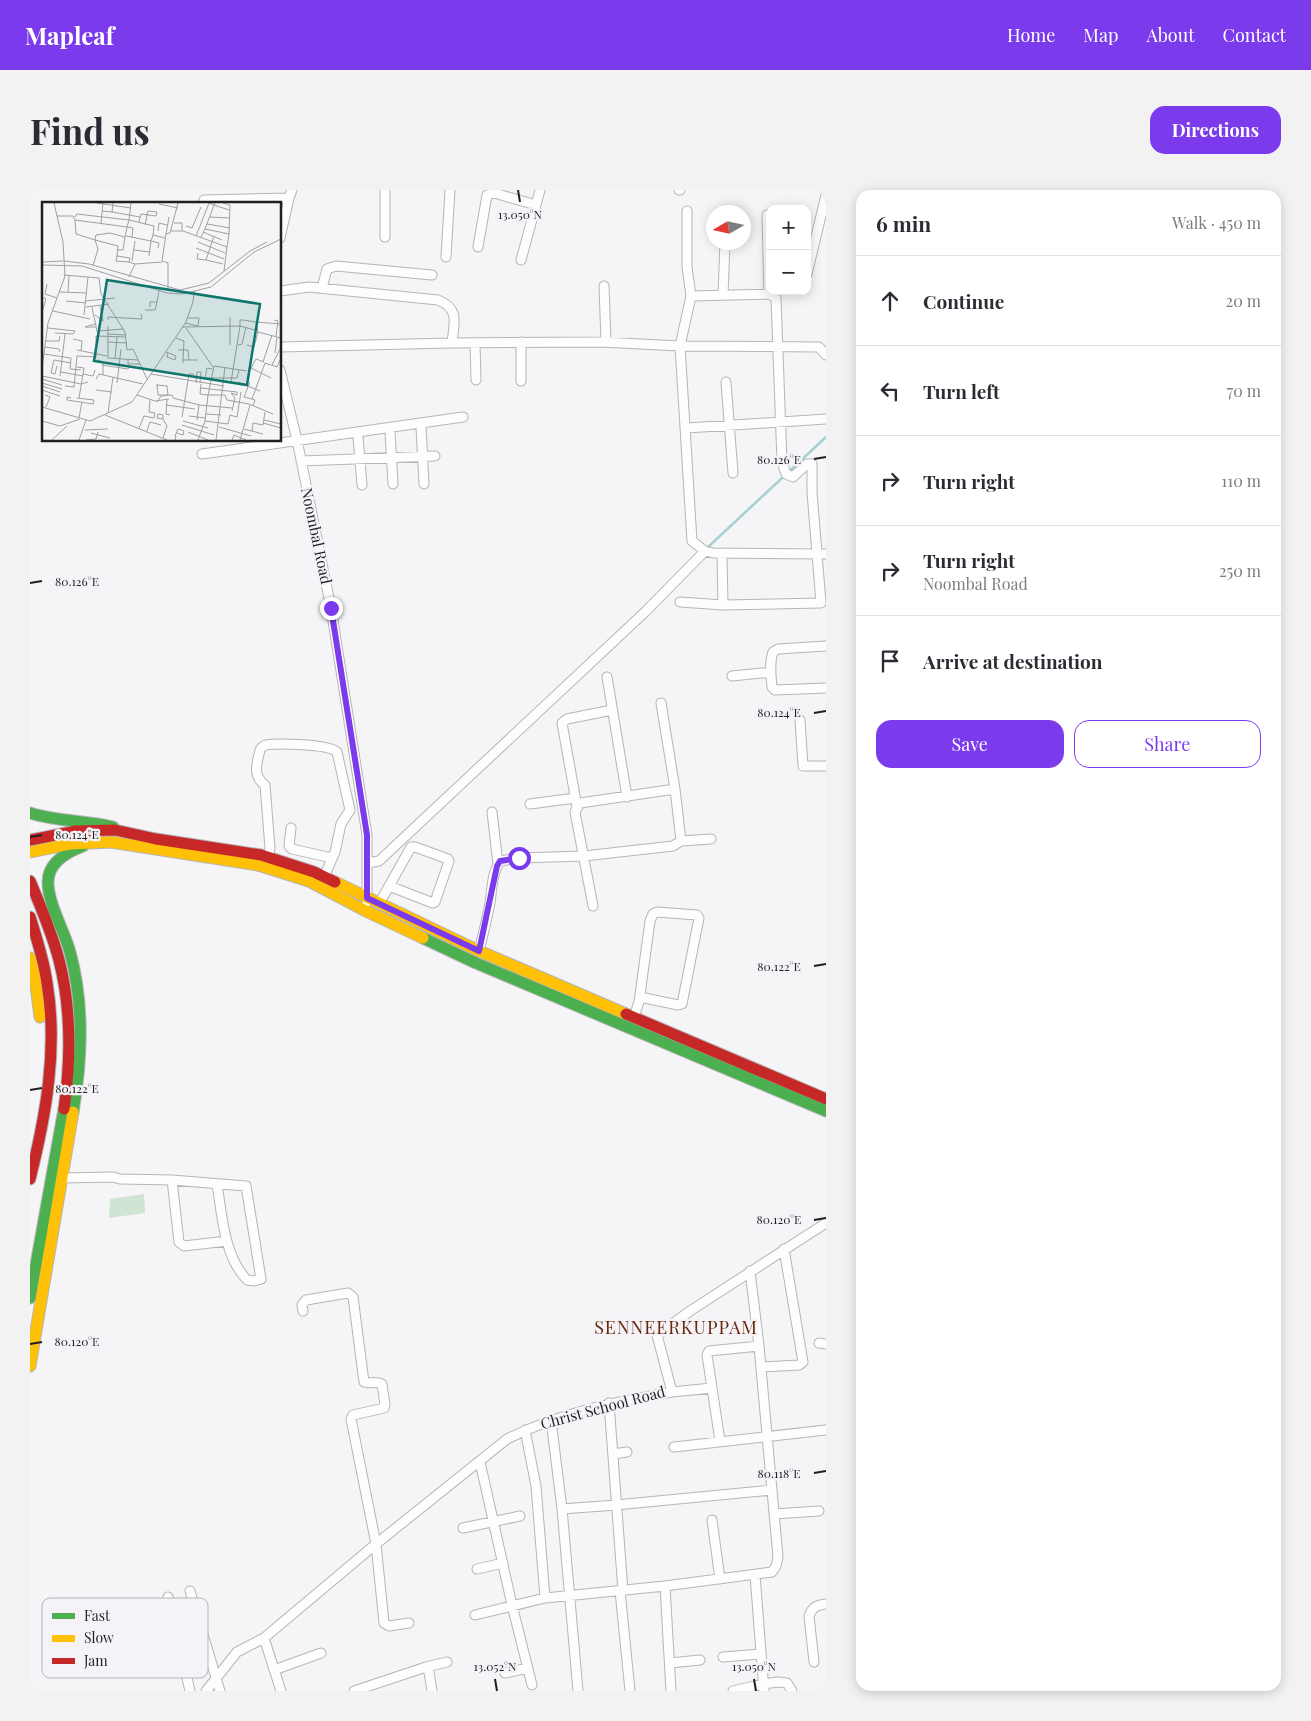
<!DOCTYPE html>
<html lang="en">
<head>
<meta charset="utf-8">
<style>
	:root { --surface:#fff; --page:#f2f2f3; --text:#2b2b33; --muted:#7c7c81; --line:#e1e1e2; --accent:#7c3aed }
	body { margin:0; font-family:"Playfair Display",serif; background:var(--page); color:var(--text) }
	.controls { position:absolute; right:15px; top:15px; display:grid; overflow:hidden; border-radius:10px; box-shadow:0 2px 12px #0003 }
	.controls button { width:45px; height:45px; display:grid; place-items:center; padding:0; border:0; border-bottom:1px solid var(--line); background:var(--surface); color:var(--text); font:25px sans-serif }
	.compass { position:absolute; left:676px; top:15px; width:45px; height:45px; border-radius:50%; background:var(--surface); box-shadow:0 2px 12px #0003; rotate:261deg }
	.stop { position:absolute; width:15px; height:15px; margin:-11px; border:4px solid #7c3aed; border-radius:50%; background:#fff }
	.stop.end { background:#7c3aed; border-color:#fff; box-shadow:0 1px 5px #0008 }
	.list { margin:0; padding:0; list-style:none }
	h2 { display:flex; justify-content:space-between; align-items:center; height:65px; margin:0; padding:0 20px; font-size:21px }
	h2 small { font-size:16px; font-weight:400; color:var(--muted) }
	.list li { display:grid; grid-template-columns:32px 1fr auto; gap:15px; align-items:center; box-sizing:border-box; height:90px; padding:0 20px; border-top:1px solid var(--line) }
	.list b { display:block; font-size:19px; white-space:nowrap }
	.list p { margin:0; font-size:16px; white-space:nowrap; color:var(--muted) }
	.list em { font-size:16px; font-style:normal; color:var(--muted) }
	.actions { display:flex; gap:10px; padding:15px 20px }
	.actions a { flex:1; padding:11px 0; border:1px solid var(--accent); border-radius:15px; text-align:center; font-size:18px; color:var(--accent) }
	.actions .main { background:var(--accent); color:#fff }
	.icon { flex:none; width:28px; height:28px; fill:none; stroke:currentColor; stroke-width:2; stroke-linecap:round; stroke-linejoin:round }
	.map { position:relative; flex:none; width:796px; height:1501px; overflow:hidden; border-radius:15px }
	header { display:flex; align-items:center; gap:30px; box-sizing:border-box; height:70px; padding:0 25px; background:var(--accent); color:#fff }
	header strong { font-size:24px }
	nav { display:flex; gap:28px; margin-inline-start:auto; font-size:18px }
	.intro { display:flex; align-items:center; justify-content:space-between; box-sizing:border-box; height:120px; padding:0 30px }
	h1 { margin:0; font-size:35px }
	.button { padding:12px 22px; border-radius:15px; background:var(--accent); color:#fff; font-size:18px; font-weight:700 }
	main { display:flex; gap:30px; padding:0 30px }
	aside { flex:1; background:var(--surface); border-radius:15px; box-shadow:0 2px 12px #0003 }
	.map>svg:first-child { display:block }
	.green { fill:#d0e4d3 }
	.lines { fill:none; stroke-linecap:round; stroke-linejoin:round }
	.stream { stroke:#a7d0d4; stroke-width:2.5 }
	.street-casing { stroke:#b6b5b7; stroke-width:11 }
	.fast-casing { stroke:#b6b5b7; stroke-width:13 }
	.slow-casing { stroke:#b6b5b7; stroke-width:13 }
	.jam-casing { stroke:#b6b5b7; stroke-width:13 }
	.street { stroke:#fefdfe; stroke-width:9 }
	.fast { stroke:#4caf50; stroke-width:11 }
	.slow { stroke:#ffc107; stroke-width:11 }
	.jam { stroke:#c62828; stroke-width:11 }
	.route { stroke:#7c3aed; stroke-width:6 }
	.ticks { fill:none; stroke:#201f21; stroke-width:2 }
	.labels { text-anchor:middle; stroke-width:4.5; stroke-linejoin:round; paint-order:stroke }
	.street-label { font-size:15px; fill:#201f21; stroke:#f5f3f7 }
	.quarter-label { font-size:18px; letter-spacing:1px; fill:#68280a; stroke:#f5f3f7 }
	.inset-road { fill:none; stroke:#a09fa1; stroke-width:1 }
	.view { fill:#0f766e; fill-opacity:0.15; stroke:#0f766e; stroke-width:2.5 }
	.inset-edge { fill:none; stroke:#201f21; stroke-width:2.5 }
	.key { fill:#f5f3f7; stroke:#b5b3b7; stroke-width:1 }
	.key-label { font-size:14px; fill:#201f21 }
	.ticks-label { font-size:12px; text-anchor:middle; fill:#201f21; stroke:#f5f3f7; stroke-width:4.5; stroke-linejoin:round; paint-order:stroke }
</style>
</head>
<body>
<header>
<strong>Mapleaf</strong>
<nav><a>Home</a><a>Map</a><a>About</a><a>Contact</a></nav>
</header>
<div class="intro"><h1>Find us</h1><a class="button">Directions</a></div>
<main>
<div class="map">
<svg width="796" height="1501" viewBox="0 0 796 1501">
	<rect width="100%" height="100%" fill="#f5f4f6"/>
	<path class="green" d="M 114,1004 L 115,1023 L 79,1028 L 80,1009 Z"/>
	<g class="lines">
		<path class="stream" d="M 677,358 L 796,247"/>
		<g class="street-casing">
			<path id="street" d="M 355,0 L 355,47
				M 649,0 L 650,0
				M 174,14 L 174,10 L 259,8 L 262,0
				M 657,21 L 657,77 L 661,106 L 650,156 L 662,351 L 675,361 L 683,363 L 796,364
				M 737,25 L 739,104
				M 250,48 L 259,8
				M 448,57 L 457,5 L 464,3 L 506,15
				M 416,67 L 420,0
				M 491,70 L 510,0
				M 777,84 L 796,5
				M 574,96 L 576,152
				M 292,98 L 297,79 L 306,76 L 402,85
				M 250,101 L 279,97 L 408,110 C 430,119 424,132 422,153
				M 693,105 L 695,52
				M 661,106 L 739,104 L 746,108 L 752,272 L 756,284 L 763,287 L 777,274 L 782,274 L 782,302 L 791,413 L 693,415 L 692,363
				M 445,153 L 446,190
				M 250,157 L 422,153 L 571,152 L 650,156 L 789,157 L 796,165
				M 250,180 L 267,250 L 301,418 L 337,645 L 337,712
				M 491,191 L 491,152
				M 696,192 L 703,283
				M 391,237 L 394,294
				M 657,238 L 796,229
				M 360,242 L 363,294
				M 328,247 L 332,295
				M 172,264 L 433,227
				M 271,271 L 405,266
				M 650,412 L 693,415
				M 796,456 L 748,459 L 743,462 C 739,473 741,486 742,497 L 745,500 L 796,498
				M 702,486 L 741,482
				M 577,487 L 597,607
				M 631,513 L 645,599 L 651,651 L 681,649
				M 770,530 L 773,576 L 796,576
				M 500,614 L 545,608
				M 547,617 L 532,533 L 537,529 L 582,520
				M 462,622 L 468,674
				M 261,638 L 259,656 L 262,659 L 302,668
				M 238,667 L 240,658 L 235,595 C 222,586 227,573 230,560 C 232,557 232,556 236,555 C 248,553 299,554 307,562 L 320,620 L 311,634 L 305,662 L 294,687
				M 337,673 L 349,671 L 615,422 L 675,361
				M 349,714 L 381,657 L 385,657 L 418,669 L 419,671 L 405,712 L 403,713 L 359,696
				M 563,716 L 545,622 L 550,613 L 645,599
				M 449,761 C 453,745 457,729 460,713 C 462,699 462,683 470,671 L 489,668 L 554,666 L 643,656 L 651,651
				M 604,827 L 609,812 L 620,731 L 623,724 L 627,722 L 667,725 L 669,728 L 652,814 L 648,815 L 610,807
				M 32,988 L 83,987 L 90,989 L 142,990 L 149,1052 L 154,1056 L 197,1051
				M 142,990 L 216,996 L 231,1089 L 224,1091 L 217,1090 C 194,1066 192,1025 187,994
				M 273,1121 L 272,1115 L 276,1110 L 318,1103 L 323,1107 L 334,1192 C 340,1194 346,1191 352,1194 L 355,1215 L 354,1218 L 323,1225 L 321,1229 L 346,1354 L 354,1433 L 359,1436 L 379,1433
				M 789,1153 L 796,1154
				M 731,1177 L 769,1175 L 773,1172 L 754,1059
				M 682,1198 L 677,1165 L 679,1161 L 729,1156
				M 642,1202 L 682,1198 L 690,1251
				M 579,1213 L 593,1401
				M 521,1230 L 532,1319 L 548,1501
				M 495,1240 L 506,1296 L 515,1408
				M 644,1257 L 796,1240
				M 583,1264 L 597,1262
				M 450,1272 L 482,1415 L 502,1495
				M 532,1319 L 586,1315 L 742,1300
				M 744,1324 L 789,1321
				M 682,1330 L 690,1389
				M 433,1338 L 490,1326
				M 447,1379 L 473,1373
				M 725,1385 L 734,1501
				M 635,1396 L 641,1501
				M 160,1401 L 190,1501
				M 590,1401 L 600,1501
				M 138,1407 L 160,1501
				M 445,1425 L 515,1408 L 635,1396 L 742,1382 L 746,1376 L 748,1367 L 729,1156 L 720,1081
				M 234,1448 L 251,1501
				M 693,1467 L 731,1464
				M 784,1472 L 779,1426 C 782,1417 787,1415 796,1414
				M 640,1473 L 670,1470
				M 396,1477 L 417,1472
				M 244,1480 L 291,1463
				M 475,1483 L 498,1478
				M 176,1501 L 207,1462 L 234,1448 L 346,1354 L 477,1249 C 529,1223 585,1212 642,1202 L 627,1145 L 660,1121 L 796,1033
				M 324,1501 L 396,1477 L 399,1482 L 402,1501
				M 703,1501 L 733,1494 L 748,1492 L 757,1493 L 762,1501"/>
		</g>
		<g class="fast-casing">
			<path id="fast" d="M 0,623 C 27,632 56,630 83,637
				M 393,748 L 446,773 L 796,921
				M 43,922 C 52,870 54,813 40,762 C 34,740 18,714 18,692 C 18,672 37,662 53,656
				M 0,1108 L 34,919"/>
		</g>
		<g class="slow-casing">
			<path id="slow" d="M 0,662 L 40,654 L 81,652 L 228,675 L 279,691 L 336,721 L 393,748
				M 305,692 L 449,761 L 596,824
				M 0,768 L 5,788 L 10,827
				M 0,1176 L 43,922"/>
		</g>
		<g class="jam-casing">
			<path id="jam" d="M 0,650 L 46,641 L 85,640 L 126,649 L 231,665 L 284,682 L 305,692
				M 0,691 C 11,717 22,743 29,770 C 42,820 41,869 34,919
				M 0,727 C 7,749 14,771 17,793 C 28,859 16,925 0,989
				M 596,824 L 796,909"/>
		</g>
		<use href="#street" class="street"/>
		<use href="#fast" class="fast"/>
		<use href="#slow" class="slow"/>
		<use href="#jam" class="jam"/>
	</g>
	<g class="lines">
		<path class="route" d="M 301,418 L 337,645 L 337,708 L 449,761 L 467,676 L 470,671 L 489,668"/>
	</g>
	<path class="ticks" d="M 488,0 L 490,12M 784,269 L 796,267M 0,393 L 12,391M 784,523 L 796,521M 0,647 L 12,645M 784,776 L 796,774M 0,900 L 12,898M 784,1030 L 796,1028M 0,1154 L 12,1152M 784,1283 L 796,1281M 465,1489 L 467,1501M 724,1489 L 726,1501"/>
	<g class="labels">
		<g class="street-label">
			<text transform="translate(286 346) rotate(78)" y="5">Noombal Road</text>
			<text transform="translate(573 1218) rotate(-15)" y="5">Christ School Road</text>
		</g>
		<g class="quarter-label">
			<text x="646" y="1144">SENNEERKUPPAM</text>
		</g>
	</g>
	<g transform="translate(12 12)">
		<rect width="239" height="239" fill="#f5f4f6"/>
		<path class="inset-road" d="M 55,1 L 89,6M 173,1 L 172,3 L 187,8M 181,1 L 188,3 L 187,32M 117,2 L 136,6M 60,9 L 70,10 L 71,1M 70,10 L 98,15M 15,14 L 31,14 L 33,18 L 85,25 L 83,35M 33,15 L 35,12 L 87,18 L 89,1M 168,15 L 187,16M 33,18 L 34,32 L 53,38 L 56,47 L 51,64M 97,20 L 99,12 L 114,14 L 115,10M 59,21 L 61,1M 132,21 L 140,21 L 140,28M 165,22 L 188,26M 103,23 L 106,9 L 115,10M 144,24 L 150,26 L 159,5M 163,27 L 172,3 L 167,1M 116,29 L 117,21 L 125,23M 129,29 L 141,29 L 185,45 L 182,69M 161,30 L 180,38M 124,32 L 127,15M 84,34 L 109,39 L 111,33M 154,34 L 167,1M 172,34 L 164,58 L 181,62M 90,35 L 91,26 L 85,25 L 87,18 L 112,24 L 111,33 L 123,36M 159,35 L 163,27 L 187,32 L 185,45M 156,40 L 183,51M 154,46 L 182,57M 76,48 L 81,48 L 83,35 L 68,31 L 54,33 L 53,38 L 76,44 L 75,54 L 88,56 L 87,60 L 93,62 L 87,75M 92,48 L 107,50M 156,51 L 155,57 L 164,58M 75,54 L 74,59 L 87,60M 107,54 L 109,39 L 117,41 L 116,46M 22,59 L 47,62 L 138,88 L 167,81 L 208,49 L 225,40M 90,59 L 93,39M 0,60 L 21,59M 93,62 L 120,60M 0,63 L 40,64 L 125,91 L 140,92 L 169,85 L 212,50 L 239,37M 22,73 L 57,76 L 59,92 L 83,130 L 85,148 L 91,147 L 105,177M 5,82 L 3,92 L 15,96M 126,87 L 126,61 L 120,59 L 124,32 L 128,31 L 136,1M 18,90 L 45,91M 26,90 L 27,74M 0,95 L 4,97 L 0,110M 24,99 L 44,101M 44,99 L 73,96M 44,105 L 67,102M 50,105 L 56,134M 108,105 L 108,100 L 115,100 L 117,89M 103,108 L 113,108 L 115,100M 11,109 L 48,117M 42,113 L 46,75M 53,113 L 61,119 L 58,104M 66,118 L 66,115 L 100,117 L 99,112M 232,118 L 236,119 L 234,134M 214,120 L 239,122M 143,121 L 156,124 L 157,116 L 146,116M 53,122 L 43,125 L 54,125M 66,124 L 66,156 L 96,158M 140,125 L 198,124 L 198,118 L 201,118 L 214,120 L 216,130 L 239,136M 6,126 L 33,129M 144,126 L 171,165M 57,129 L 81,127M 13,131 L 31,132 L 33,129M 66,132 L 84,133M 134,136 L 142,139 L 141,158M 31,137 L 40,139 L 39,149M 4,139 L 17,139 L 18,134M 66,140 L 85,141M 188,143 L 188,115M 196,143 L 200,142 L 204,125M 205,143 L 212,145 L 216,130M 3,145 L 17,147 L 18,150M 35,148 L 65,154M 136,148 L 146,148 L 147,158M 124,150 L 134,154 L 133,158 L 125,155 L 126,151M 233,151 L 235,135M 2,152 L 29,156 L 28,167 L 39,168M 73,157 L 75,135M 55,158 L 61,160 L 61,173M 86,158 L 86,162 L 98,162M 221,160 L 230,133M 141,161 L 141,158 L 156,158M 60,163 L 86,167 L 88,164M 230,163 L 239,145M 15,164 L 13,172 L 9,171 L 12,158 L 29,161M 35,165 L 42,166 L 37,196M 0,166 L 6,121 L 23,74 L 21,40 L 12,1M 209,166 L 229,176M 170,167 L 165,166 L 163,176 L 195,176 L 197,168M 208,168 L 214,157 L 222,160M 205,169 L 172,164 L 166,193 L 183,193 L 185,198 L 207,202 L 231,212M 19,170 L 41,174M 41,172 L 51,174 L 53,168M 109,172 L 182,184M 0,174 L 39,182 L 46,180M 18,174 L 23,132M 0,177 L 20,183M 54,177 L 57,172 L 101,182M 182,180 L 189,180 L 198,124 L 213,128M 196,180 L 218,189M 208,180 L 202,195 L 210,197M 0,181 L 20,187M 75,181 L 79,147M 154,181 L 155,170 L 159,170 L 158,181M 115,182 L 116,193 L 126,193 L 125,184 L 115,183M 0,184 L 18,190M 23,184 L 32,185 L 35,154 L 54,155 L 54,134 L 84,135M 159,186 L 195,190 L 195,193 L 189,191M 0,188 L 18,194M 54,188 L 70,190M 189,191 L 193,196 L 190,209M 3,193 L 8,195 L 4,205M 95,193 L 113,199 L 127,197M 29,196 L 25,195 L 25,198 L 51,202 L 52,198 L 35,196M 125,197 L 124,212 L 128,213M 115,200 L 119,194 L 130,193 L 131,196 L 157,203 L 190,206M 124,203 L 153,207M 211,204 L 213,198 L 210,197 L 223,161 L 235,165 L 238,158M 0,205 L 48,219 L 90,200 L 144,120 L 151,100 L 152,89M 66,211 L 71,175M 164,212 L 179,213M 63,213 L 125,238M 147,214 L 163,216M 140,215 L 147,172 L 152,172M 37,216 L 40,200M 121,217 L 121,213 L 116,212 L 115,216 L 121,217 L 125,224 L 121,236M 155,218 L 157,203M 222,218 L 239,222M 0,219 L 18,224 L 38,217M 141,219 L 166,226M 163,219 L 186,222 L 188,213 L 195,215 L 199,190M 221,221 L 239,226M 140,223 L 172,233M 177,225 L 209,234M 97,226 L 102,214 L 112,216 L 113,211 L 107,210 L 108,198M 202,227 L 221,232M 43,228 L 66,227M 105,229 L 108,220 L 119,223M 210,229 L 211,221 L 221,223 L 223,210M 146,230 L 166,238M 49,231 L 68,236M 10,238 L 25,224M 37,238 L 44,218M 44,238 L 54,237 L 56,230M 133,238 L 134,234 L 133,234 L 136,227 L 142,229 L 141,233 L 135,231M 156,238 L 163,219 L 166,193 L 158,192 L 159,182M 174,238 L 183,165M 190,238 L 192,233 L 204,238M 198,238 L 208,203"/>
		<path class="view" d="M 65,78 L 218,102 L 205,183 L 52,159 Z"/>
		<rect width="239" height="239" class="inset-edge"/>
	</g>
	<rect x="12" y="1408" width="166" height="80" rx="8" class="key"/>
	<rect x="22" y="1423" width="23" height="6" fill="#4caf50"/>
	<rect x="22" y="1445" width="23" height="7" fill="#ffc107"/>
	<rect x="22" y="1468" width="23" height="6" fill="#c62828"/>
	<g class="key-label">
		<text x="54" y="1431">Fast</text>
		<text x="54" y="1453">Slow</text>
		<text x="54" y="1476">Jam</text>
	</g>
	<g class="ticks-label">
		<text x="490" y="29">13.050°N</text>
		<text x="749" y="274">80.126°E</text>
		<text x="47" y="396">80.126°E</text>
		<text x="749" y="527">80.124°E</text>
		<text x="47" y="649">80.124°E</text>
		<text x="749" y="781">80.122°E</text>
		<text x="47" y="903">80.122°E</text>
		<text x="749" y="1034">80.120°E</text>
		<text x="47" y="1156">80.120°E</text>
		<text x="749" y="1288">80.118°E</text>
		<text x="465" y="1481">13.052°N</text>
		<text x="724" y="1481">13.050°N</text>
	</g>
</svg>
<div class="controls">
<button>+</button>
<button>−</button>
</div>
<svg class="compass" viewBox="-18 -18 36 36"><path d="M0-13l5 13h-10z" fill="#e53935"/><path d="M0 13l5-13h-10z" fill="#7c7c81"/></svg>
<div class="stop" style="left:489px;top:668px"></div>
<div class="stop end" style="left:301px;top:418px"></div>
</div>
<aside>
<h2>6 min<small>Walk · 450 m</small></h2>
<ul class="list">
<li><svg class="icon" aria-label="ahead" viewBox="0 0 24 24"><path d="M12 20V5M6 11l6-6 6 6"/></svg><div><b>Continue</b></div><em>20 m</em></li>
<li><svg class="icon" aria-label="left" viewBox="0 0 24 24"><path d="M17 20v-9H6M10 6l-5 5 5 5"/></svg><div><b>Turn left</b></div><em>70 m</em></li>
<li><svg class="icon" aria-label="right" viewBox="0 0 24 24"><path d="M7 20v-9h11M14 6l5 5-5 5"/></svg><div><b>Turn right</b></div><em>110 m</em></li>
<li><svg class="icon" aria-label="right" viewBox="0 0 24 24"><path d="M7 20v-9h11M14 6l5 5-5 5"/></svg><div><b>Turn right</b><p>Noombal Road</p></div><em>250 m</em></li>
<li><svg class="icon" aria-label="arrive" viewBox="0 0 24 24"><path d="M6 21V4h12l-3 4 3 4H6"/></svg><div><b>Arrive at destination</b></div></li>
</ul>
<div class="actions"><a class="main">Save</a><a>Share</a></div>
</aside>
</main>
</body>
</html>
